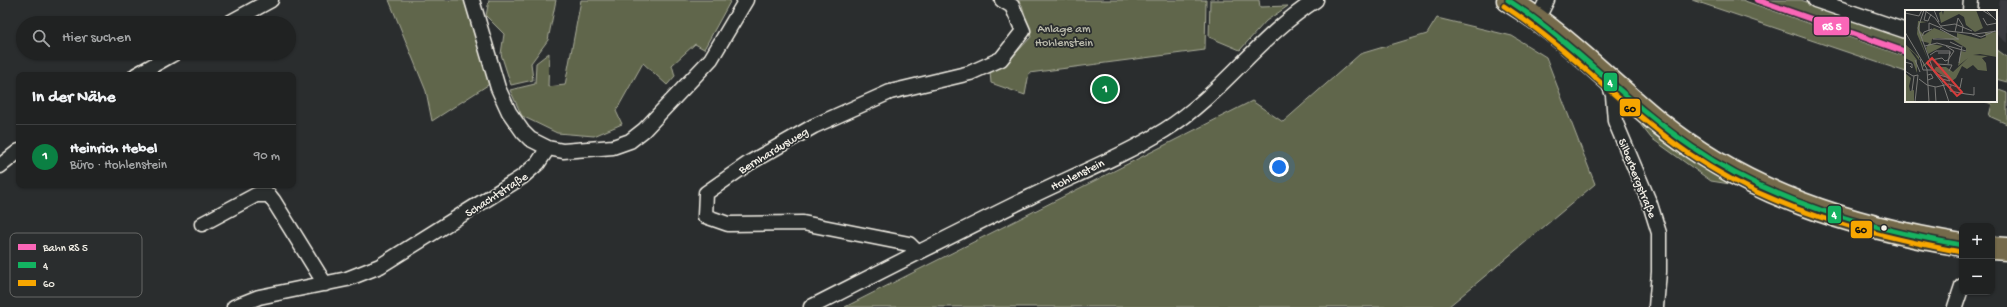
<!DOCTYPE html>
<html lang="de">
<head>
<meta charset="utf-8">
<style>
	:root { --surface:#202222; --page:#2d2f2f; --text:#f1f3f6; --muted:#a2a4a5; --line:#3d3f40; --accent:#0b8043 }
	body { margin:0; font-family:"Gochi Hand",sans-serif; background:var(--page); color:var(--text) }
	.controls { position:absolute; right:12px; bottom:12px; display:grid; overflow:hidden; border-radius:8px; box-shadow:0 1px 3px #0004 }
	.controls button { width:36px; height:36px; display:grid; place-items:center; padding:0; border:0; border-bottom:1px solid var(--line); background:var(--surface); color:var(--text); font:20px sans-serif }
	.you { position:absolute; left:1279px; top:167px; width:14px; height:14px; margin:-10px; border:3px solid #fff; border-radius:50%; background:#1a73e8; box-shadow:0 0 0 6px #1a73e833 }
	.badge { display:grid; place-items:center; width:26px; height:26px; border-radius:50%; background:var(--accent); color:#fff; font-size:13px; font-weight:700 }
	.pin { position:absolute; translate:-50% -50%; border:2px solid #fff; box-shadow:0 1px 4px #0006 }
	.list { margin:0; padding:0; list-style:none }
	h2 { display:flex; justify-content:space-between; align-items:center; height:52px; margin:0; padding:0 16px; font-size:17px }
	h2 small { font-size:13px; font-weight:400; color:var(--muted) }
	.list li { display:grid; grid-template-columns:26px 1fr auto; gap:12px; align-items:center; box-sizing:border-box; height:64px; padding:0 16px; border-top:1px solid var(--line) }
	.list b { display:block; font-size:15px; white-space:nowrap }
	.list p { margin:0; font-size:13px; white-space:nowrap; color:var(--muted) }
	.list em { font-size:13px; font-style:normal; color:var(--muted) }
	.icon { flex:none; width:22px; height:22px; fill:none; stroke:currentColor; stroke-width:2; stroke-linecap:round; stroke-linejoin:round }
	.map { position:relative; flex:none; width:2007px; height:307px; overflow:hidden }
	.search { position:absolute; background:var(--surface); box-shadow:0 1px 3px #0004; left:16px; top:16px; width:280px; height:44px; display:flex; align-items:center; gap:10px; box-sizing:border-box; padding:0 14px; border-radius:22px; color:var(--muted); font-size:15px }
	.panel { position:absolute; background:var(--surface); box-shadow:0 1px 3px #0004; left:16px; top:72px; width:280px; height:116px; border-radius:8px }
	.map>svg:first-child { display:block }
	.built { fill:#3a3a3f }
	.green { fill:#60664c; stroke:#aaac9a }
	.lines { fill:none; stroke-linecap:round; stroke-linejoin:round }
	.street-casing { stroke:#f4f1e8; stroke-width:17 }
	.primary-casing { stroke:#f4f1e8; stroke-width:25 }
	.street { stroke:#2a2d2e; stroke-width:14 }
	.primary { stroke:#746b4b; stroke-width:22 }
	.bus-1-casing { stroke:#2a2d2e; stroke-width:8 }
	.bus-2-casing { stroke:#2a2d2e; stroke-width:8 }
	.bus-1 { stroke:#13b361; stroke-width:5 }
	.bus-2 { stroke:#f7a600; stroke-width:5 }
	.rail-1-casing { stroke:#2a2d2e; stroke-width:9 }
	.rail-1 { stroke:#fa66b7; stroke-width:6 }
	.bus-dot { fill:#f4f1e8; stroke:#2a2d2e; stroke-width:1.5 }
	.labels { text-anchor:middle; stroke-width:3.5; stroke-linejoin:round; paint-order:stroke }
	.park-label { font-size:12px; fill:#b9b9aa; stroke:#2a2d2e }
	.street-label { font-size:12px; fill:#f4f1e8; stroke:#2a2d2e }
	.inset-road { fill:none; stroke:#7b7b78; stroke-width:1 }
	.view { fill:#d93c3b; fill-opacity:0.15; stroke:#d93c3b; stroke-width:2 }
	.inset-edge { fill:none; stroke:#f4f1e8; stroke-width:2 }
	.key { fill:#2a2d2e; stroke:#676866; stroke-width:1 }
	.key-label { font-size:11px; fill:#f4f1e8 }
	.line-badge { stroke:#2a2d2e; stroke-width:1.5 }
	.badge-label { font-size:11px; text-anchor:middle; font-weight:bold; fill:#fff }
	.pale-badge-label { font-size:11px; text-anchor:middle; font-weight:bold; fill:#111 }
</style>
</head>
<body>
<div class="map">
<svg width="2007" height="307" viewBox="0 0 2007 307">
	<rect width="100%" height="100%" fill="#2a2d2e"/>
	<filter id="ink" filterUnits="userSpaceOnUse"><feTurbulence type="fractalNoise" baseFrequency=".025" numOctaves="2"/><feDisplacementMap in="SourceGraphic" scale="8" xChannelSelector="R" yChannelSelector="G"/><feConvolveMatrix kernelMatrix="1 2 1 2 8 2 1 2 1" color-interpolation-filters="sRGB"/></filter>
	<g filter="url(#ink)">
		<path class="built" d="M 2000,0 L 2007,0 L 2007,43 L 1996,34 L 1996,21 Z"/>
		<path class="green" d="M 389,0 L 465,0 L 491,83 L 432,121 L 426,91 Z
			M 489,0 L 556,0 L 548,40 L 531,63 L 533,80 L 511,85 L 501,54 L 504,34 L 486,16 Z
			M 581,0 L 731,0 L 704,49 L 695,44 L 672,65 L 675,76 L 667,85 L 643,63 L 616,111 L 622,124 L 594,136 L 557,133 L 522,116 L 510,90 L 535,84 L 536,63 L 549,53 L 548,87 L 565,85 Z
			M 1018,0 L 1206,0 L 1205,50 L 1029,73 L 1025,95 L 991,83 L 990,72 L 1007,63 L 1031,37 L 1022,5 Z
			M 1210,0 L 1259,0 L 1260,7 L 1288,6 L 1266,21 L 1240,50 L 1209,37 Z
			M 1692,0 L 1742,0 L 1906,57 L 1906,72 Z
			M 1768,0 L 1801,0 L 1906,37 L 1906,48 Z
			M 1437,18 L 1512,36 L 1546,57 L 1595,184 L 1448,307 L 845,307 L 1252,101 L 1283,122 L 1360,54 L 1427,34 Z
			M 1996,49 L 2007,57 L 2007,82 L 1996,79 Z
			M 1996,89 L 2007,93 L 2007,124 L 1989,116 L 1992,104 L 1984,101 L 1996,101 Z
			M 1640,124 L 1675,150 L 1730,184 L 1711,181 L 1651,138 Z"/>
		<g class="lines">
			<g class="street-casing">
				<path id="street" d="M 472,0 L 498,88 L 509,112 L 523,132 L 530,139 L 548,148 L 563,151 L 613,147 L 630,141 L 644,130 L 711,59 L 746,0
					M 1815,0 L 1906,31
					M 1970,11 L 1971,0
					M 1538,18 L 1547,0
					M 229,23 L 271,0
					M 136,75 L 175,53
					M 1607,79 L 1613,95 L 1615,121 L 1650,204 L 1659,233 L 1659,272 L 1656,307
					M 0,166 L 19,151
					M 202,224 L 256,195 L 269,195 L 273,200 L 325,284
					M 917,252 L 909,244 L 803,223 L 728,224 L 705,216 L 706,193 L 749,163 L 814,126 L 890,92 L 970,73 L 1001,59 L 1023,31 L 1012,6 L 1002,0
					M 234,307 L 259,297 L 347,279 L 380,266 L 522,177 L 538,163 L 548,148
					M 811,307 C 884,270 956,233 1030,197 C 1075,175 1123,156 1165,130 C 1222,94 1259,36 1316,0
					M 1955,307 L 1962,286"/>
			</g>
			<g class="primary-casing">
				<path id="primary" d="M 1508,0 C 1564,34 1608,81 1658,122 C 1746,194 1852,227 1962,245
					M 1992,248 L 2007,249"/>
			</g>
			<use href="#street" class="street"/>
			<use href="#primary" class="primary"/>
			<g class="bus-1-casing">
				<path id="bus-1" d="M 1508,0 C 1574,43 1627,103 1692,147 C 1772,202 1867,228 1962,245"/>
			</g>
			<g class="bus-2-casing">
				<path id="bus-2" d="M 1504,6 C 1570,49 1623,108 1688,153 C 1769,209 1865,234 1961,252"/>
			</g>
			<use href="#bus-1" class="bus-1"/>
			<use href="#bus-2" class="bus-2"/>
			<g class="rail-1-casing">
				<path id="rail-1" d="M 1757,0 L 1906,52"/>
			</g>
			<use href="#rail-1" class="rail-1"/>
		</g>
	</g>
	<circle class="bus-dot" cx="1884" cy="228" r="3.5"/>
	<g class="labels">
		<g class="park-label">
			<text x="1064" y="32">Anlage am<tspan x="1064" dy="14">Hohlenstein</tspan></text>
		</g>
		<g class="street-label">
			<text transform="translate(773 150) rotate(-31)" y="4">Bernhardusweg</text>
			<text transform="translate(1077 174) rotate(-26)" y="4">Hohlenstein</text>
			<text transform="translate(1638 178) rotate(68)" y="4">Silberbergstraße</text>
			<text transform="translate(496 194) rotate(-33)" y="4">Schachtstraße</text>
		</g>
	</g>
	<g transform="translate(1905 10)">
		<rect width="92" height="92" fill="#2a2d2e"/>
		<path d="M 39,0 L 71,0 L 78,18 L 70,22 L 61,15 L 59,7 L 54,4 L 36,13 L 34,3 L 37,1 L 38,5 ZM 13,11 L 22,12 L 15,13 L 15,21 L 19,25 L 29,18 L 52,27 L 52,23 L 75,29 L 81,27 L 80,23 L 92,22 L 92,47 L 75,44 L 68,45 L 83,46 L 77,48 L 81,53 L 82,61 L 73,60 L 68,55 L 62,59 L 57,56 L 51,68 L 47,71 L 29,60 L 31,57 L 41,57 L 48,62 L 63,48 L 53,56 L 56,41 L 61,42 L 61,38 L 48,30 L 33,28 L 27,29 L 26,34 L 38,36 L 23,44 L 21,38 L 24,33 L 16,31 L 27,61 L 23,53 L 18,57 L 18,52 L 19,55 L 23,50 L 12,24 ZM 0,34 L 14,47 L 14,50 L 10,44 L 4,39 L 12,50 L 12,63 L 8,52 L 0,48 ZM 0,63 L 6,68 L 4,76 L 5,81 L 9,80 L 9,92 L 0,92 Z" fill="#60664c"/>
		<path class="inset-road" d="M 19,0 L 13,18 L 29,62 L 38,74 L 44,92M 19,0 L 30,8 L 37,18 L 43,21 L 70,24 L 92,21M 29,0 L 34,12M 77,0 L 88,7M 81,0 L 92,11M 21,2 L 19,10 L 23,11 L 26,4M 0,3 L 14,6 L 17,0M 53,8 L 58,16 L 57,23M 78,8 L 82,15 L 92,13M 36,16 L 50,14 L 67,21M 35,19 L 53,29M 24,21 L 24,13 L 36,18M 0,22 L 22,59 L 24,92M 50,22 L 53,8M 67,24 L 76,27 L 90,21M 17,26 L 19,22 L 27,19M 28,29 L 54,29M 45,32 L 56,37M 20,36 L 32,33 L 61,41M 33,43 L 46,43M 25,45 L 31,41 L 45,41 L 43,54M 15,49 L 18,60 L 29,60M 10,50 L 15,62M 26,50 L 37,48 L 40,51 L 43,50 L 49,41 L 41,36M 0,52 L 7,54 L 7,58 L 5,56M 54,53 L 57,36M 32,54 L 47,55 L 44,61M 0,61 L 8,66 L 13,65M 31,64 L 45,68M 23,65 L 26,64 L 28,68 L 23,70M 14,69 L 22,75 L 31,77 L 44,74 L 55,78 L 57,68M 38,72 L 37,69 L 45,71 L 42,67M 46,75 L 45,81 L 61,84 L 69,85 L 69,77M 30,77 L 31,92M 7,81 L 9,66M 10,92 L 13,65"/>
		<path class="view" d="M 27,48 L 57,82 L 52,86 L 22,53 Z"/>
		<rect width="92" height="92" class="inset-edge"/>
	</g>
	<rect x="10" y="233" width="132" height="64" rx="6" class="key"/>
	<rect x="18" y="244" width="18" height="6" fill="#fa66b7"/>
	<rect x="18" y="262" width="18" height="6" fill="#13b361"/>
	<rect x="18" y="280" width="18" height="6" fill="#f7a600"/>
	<g class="key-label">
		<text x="43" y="251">Bahn RS 5</text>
		<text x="43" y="269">4</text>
		<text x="43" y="287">60</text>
	</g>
	<g class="line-badge">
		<rect x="1813" y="16" width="37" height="20" rx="4" fill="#fa66b7"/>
		<rect x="1603" y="72" width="15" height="20" rx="4" fill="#13b361"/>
		<rect x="1619" y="98" width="22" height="19" rx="4" fill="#f7a600"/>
		<rect x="1827" y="205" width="15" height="19" rx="4" fill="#13b361"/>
		<rect x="1850" y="220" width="23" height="19" rx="4" fill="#f7a600"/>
	</g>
	<g class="badge-label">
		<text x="1832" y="30">RS 5</text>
		<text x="1610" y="86">4</text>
		<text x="1834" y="218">4</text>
	</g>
	<g class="pale-badge-label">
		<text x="1630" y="112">60</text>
		<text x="1861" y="233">60</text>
	</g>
</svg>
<div class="controls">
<button>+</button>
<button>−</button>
</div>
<div class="you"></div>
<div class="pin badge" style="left:1105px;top:89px">1</div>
<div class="search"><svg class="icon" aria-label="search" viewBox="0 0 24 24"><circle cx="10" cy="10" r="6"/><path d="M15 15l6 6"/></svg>Hier suchen</div>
<section class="panel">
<h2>In der Nähe<small></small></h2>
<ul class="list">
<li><span class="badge">1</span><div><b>Heinrich Hebel</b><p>Büro · Hohlenstein</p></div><em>90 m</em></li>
</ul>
</section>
</div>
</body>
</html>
